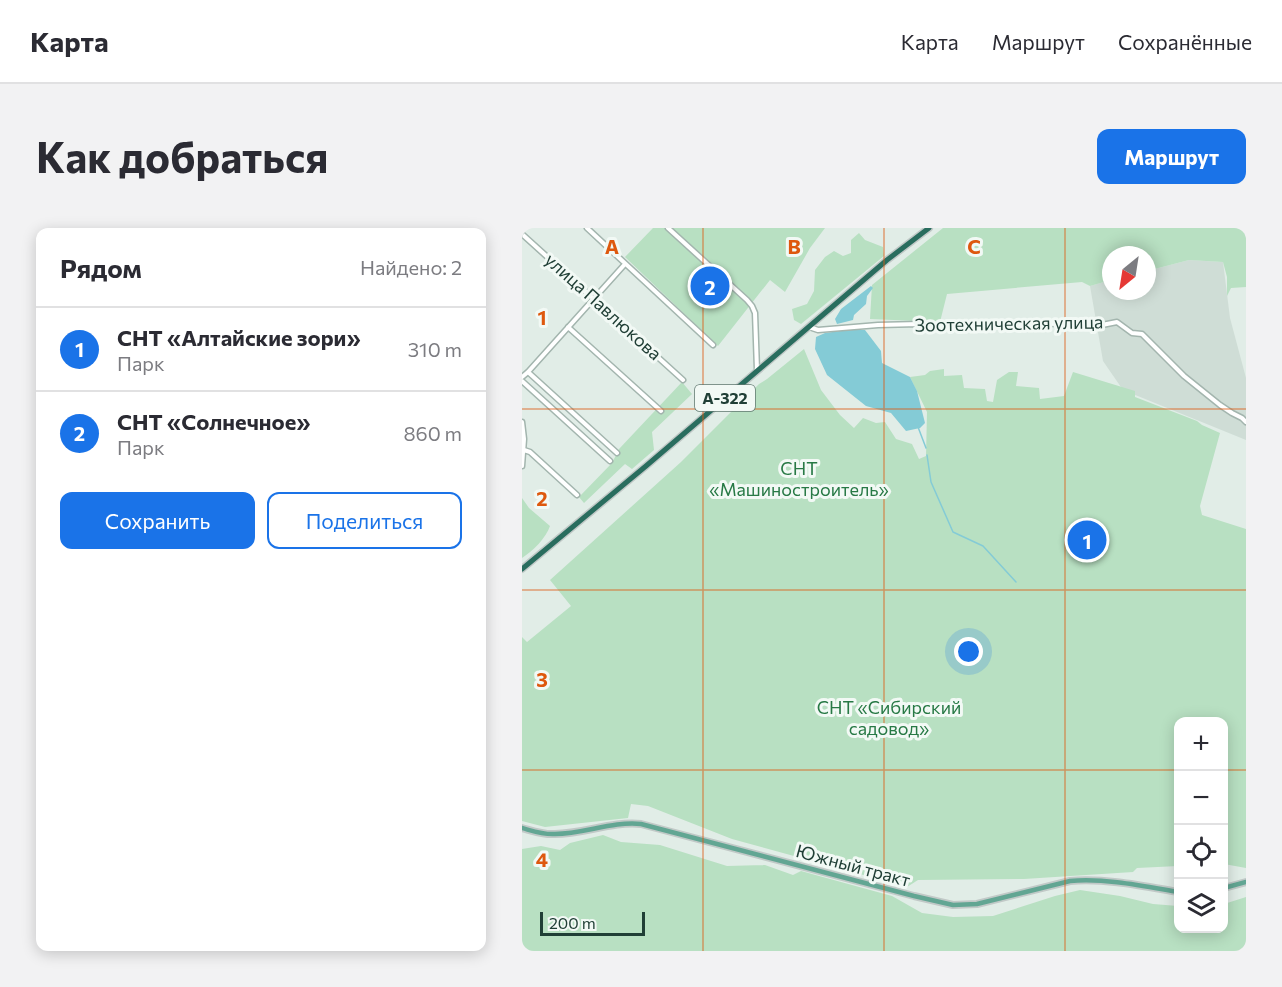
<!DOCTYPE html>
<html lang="ru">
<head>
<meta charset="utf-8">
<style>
	:root { --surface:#fff; --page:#f2f2f3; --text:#2b2b33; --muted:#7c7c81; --line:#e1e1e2; --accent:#1a73e8 }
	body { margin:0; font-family:Commissioner,sans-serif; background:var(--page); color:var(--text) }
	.controls { position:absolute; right:18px; bottom:18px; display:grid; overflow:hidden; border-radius:12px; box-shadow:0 3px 15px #0003 }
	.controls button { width:54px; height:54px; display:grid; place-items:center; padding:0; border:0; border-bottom:2px solid var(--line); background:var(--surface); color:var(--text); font:30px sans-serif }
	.compass { position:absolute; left:580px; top:18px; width:54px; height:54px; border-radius:50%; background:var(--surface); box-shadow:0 3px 15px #0003; rotate:210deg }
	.scale { position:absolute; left:18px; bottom:15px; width:105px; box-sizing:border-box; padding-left:6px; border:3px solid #203f36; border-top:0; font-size:16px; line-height:21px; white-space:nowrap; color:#203f36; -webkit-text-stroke:4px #f2f9f5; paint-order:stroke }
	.you { position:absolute; left:447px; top:424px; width:21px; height:21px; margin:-15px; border:4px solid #fff; border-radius:50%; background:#1a73e8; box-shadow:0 0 0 9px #1a73e833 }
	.badge { display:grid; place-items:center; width:39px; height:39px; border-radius:50%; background:var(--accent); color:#fff; font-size:20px; font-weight:700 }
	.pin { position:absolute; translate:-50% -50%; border:3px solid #fff; box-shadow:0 2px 6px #0006 }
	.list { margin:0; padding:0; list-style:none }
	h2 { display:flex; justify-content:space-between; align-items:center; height:78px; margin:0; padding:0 24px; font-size:26px }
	h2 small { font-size:20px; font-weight:400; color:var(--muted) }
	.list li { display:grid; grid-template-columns:39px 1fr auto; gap:18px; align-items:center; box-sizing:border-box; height:84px; padding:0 24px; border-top:2px solid var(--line) }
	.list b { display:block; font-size:22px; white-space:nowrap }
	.list p { margin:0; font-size:20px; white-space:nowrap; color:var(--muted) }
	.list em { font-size:20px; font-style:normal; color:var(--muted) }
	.actions { display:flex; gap:12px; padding:18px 24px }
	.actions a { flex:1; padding:14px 0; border:2px solid var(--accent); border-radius:12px; text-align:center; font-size:21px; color:var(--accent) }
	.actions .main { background:var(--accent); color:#fff }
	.icon { flex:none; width:33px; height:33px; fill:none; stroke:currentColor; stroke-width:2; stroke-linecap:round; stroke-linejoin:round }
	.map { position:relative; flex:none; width:724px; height:723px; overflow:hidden; border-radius:12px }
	header { display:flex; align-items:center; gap:36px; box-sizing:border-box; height:84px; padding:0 30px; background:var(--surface); border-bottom:2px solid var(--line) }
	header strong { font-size:28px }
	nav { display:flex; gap:33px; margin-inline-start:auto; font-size:21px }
	.intro { display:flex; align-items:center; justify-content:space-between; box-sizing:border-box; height:144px; padding:0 36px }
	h1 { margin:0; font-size:42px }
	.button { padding:15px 27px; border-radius:12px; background:var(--accent); color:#fff; font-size:21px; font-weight:700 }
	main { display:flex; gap:36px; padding:0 36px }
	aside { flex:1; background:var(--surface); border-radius:12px; box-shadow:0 3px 15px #0003 }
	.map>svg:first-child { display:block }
	.built { fill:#cfddd6 }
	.green { fill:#b8e0c2 }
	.water { fill:#84cbd6 }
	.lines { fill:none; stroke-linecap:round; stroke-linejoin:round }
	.stream { stroke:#84cbd6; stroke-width:1.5 }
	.minor-casing { stroke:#a3b5ae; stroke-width:7 }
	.major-casing { stroke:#c1c9c7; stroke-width:8 }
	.highway-casing { stroke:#c1c9c7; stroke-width:8 }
	.minor { stroke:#fff; stroke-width:4 }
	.major { stroke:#62a693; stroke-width:4.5 }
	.highway { stroke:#296d5e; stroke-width:5 }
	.grid { fill:none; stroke:#de580e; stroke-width:1.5; stroke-opacity:0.55 }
	.labels { text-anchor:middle; stroke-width:6; stroke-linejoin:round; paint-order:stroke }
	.shield { fill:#f2f9f5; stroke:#5f776f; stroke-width:1.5 }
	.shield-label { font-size:16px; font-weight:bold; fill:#203f36 }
	.street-label { font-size:18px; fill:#203f36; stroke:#f2f9f5 }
	.park-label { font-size:18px; fill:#277945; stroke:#f2f9f5 }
	.grid-label { font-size:20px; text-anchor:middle; font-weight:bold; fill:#de580e; stroke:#f2f9f5; stroke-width:6; stroke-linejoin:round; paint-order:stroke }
</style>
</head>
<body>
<header>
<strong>Карта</strong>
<nav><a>Карта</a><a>Маршрут</a><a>Сохранённые</a></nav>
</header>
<div class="intro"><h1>Как добраться</h1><a class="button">Маршрут</a></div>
<main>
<aside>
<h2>Рядом<small>Найдено: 2</small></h2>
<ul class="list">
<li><span class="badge">1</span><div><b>СНТ «Алтайские зори»</b><p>Парк</p></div><em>310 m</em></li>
<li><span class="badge">2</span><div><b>СНТ «Солнечное»</b><p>Парк</p></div><em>860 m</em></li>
</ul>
<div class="actions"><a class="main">Сохранить</a><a>Поделиться</a></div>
</aside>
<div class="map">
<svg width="724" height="723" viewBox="0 0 724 723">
	<rect width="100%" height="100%" fill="#e1ede7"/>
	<path class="built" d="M 667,32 L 701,34 L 708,90 L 724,150 L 724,212 L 601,162 L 581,133 L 568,58 L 589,52 L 589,63 L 625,63 L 625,43 Z"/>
	<path class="green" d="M 131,0 L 303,0 L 288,20 L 263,64 L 248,52 L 196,118 L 103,29 Z
		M 421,0 L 724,0 L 724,59 L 709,60 L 705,68 L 705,49 L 701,34 L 667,32 L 625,43 L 625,27 L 589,27 L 589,52 L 568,58 L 560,54 L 425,66 L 418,94 L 348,91 L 350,57 Z
		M 337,5 L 343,12 L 361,19 L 362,28 L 279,96 L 272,92 L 270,81 L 285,76 L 292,63 L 293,42 L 303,29 L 312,23 L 321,28 L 329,25 L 329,12 Z
		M 282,121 L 299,162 L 318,187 L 332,200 L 341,190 L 354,195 L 363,194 L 374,211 L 390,216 L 397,231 L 404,228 L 405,184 L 388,149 L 403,147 L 408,143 L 422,141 L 422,148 L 440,147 L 442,160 L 463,161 L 465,173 L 471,174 L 475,152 L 487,144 L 496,144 L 494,158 L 517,160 L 518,171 L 542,168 L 551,144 L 613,163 L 613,169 L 675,193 L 680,197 L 698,205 L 678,278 L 680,287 L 724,301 L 724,640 L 702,636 L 702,494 L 656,494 L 656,638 L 615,640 L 611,644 L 502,651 L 396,652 L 385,659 L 210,611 L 126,578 L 109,576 L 106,590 L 23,599 L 0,593 L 0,409 L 5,414 L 49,378 L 28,352 L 159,234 L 237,156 L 245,151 Z
		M 160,154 L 170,166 L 130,204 L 132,222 L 110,241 L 103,236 L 62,275 L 57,269 L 90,235 L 97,221 Z
		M 0,270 L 7,280 L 28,298 C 24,310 11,323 0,330 Z
		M 81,607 L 99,614 L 138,617 L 205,638 L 243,637 L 271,647 L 279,643 L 370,668 L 400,685 L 431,689 L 471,688 L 533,668 L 558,662 L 598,668 L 631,676 L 656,678 L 656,700 L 702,700 L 702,676 L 724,669 L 724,723 L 0,723 L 0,621 L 19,618 L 38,622 L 48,615 Z"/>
	<path class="water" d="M 349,58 L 351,60 L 345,68 L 344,76 L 332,87 L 331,92 L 315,96 L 313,91 L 319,81 Z
		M 325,102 L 343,102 L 359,123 L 360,135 L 388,149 L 395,163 L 403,195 L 398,200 L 384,203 L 369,185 L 344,178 L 305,147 L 293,121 L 294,109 L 303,105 Z"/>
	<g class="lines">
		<path class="stream" d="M 396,199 L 404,220
			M 405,227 L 409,254 L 431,304 L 461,318 L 494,354"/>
		<g class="minor-casing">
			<path id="minor" d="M 65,0 L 191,117
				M 146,0 L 225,72 L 230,78 L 233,85 L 235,142
				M 0,6 L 161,152
				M 46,99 L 139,183
				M 287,99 L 296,102 L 356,97 L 397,96 L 421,99 L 472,97 L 573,95 L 580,97 L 595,94 L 610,105 L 620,106 L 662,148 L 698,177 L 710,185 L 720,190 L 724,194
				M 6,144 L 95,225
				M 0,149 L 6,144 L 103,36
				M 0,153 L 88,233
				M 0,194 L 2,211 L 0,238
				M 2,222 L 8,224 L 55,267"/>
		</g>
		<g class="major-casing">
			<path id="major" d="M 0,600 C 11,603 22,607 33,606 C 62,606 90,593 119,596 L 392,668 L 431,677 L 455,676 L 548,653 C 584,650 621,658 656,664
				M 702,660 L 724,654"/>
		</g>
		<g class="highway-casing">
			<path id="highway" d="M 0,341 L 124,238 L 365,32 L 407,0"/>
		</g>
		<use href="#minor" class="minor"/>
		<use href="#major" class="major"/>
		<use href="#highway" class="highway"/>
	</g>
	<path class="grid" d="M 181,0 L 181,723M 362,0 L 362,723M 543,0 L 543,723M 0,181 L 724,181M 0,362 L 724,362M 0,542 L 656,542M 702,542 L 724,542"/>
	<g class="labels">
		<rect class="shield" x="173" y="157" width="60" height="26" rx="4.5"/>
		<g class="shield-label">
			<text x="203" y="176">А-322</text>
		</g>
		<g class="street-label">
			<text transform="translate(81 79) rotate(42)" y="6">улица Павлюкова</text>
			<text transform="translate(487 96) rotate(-1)" y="6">Зоотехническая улица</text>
			<text transform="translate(331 638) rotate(15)" y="6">Южный тракт</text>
		</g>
		<g class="park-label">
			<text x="277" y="247">СНТ<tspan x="277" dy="21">«Машиностроитель»</tspan></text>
			<text x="367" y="486">СНТ «Сибирский<tspan x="367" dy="21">садовод»</tspan></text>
		</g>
	</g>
	<g class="grid-label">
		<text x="90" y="26">A</text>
		<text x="272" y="26">B</text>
		<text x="452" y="26">C</text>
		<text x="20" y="97">1</text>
		<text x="20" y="278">2</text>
		<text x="20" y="459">3</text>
		<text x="20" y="639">4</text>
	</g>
</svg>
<div class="controls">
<button>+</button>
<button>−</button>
<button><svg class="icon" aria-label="locate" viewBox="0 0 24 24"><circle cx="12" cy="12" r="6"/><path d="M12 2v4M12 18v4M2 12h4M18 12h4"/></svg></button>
<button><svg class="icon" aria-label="layers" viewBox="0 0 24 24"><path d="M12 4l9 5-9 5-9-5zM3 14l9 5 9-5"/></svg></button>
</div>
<svg class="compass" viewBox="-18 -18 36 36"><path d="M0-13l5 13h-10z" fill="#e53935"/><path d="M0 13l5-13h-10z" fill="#7c7c81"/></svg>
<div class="scale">200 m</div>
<div class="you"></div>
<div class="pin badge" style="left:565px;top:312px">1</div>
<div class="pin badge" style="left:188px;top:58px">2</div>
</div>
</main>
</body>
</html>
